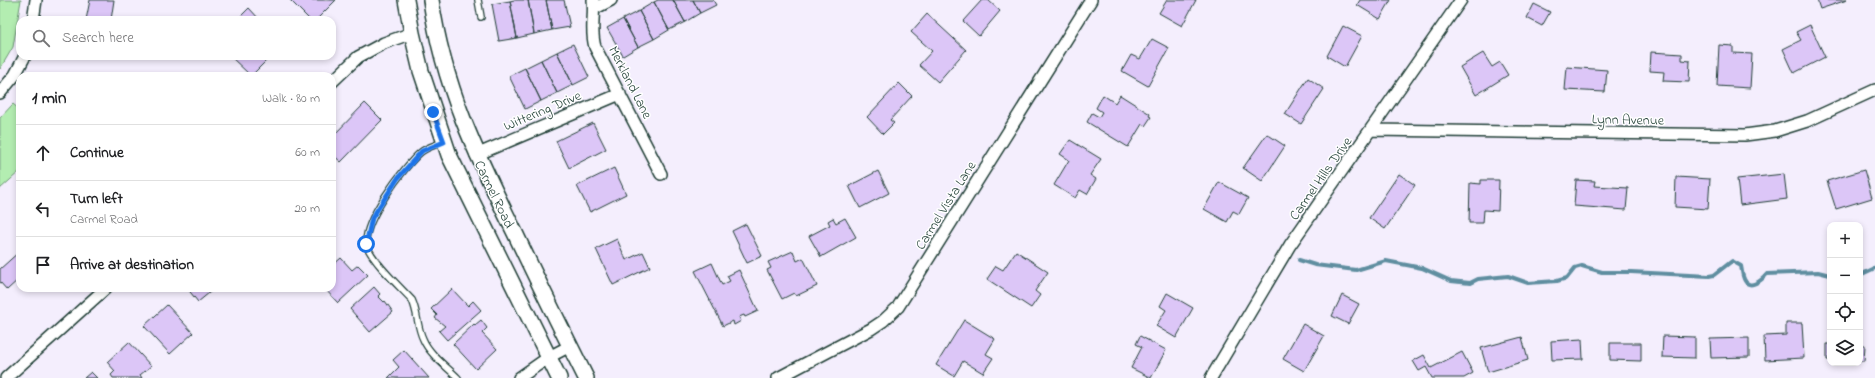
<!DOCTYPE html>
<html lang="en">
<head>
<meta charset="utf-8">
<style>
	:root { --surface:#fff; --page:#f2f2f2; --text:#202124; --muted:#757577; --line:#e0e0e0 }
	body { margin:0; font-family:"Indie Flower",sans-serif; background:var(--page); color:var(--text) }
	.controls { position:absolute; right:12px; bottom:12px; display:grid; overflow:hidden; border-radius:8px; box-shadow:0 2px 6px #0003 }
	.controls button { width:36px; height:36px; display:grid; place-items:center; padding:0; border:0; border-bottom:1px solid var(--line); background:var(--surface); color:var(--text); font:20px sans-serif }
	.stop { position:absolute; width:12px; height:12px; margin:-9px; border:3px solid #1a73e8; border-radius:50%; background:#fff }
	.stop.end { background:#1a73e8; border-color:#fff; box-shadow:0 1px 4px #0008 }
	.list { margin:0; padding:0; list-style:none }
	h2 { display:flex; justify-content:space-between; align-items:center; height:52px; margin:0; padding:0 16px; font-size:17px }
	h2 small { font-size:13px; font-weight:400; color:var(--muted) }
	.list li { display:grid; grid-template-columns:26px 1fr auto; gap:12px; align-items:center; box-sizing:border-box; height:56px; padding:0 16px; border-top:1px solid var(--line) }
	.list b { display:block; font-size:15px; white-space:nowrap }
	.list p { margin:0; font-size:13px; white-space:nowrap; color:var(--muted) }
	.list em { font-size:13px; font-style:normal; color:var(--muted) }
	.icon { flex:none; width:22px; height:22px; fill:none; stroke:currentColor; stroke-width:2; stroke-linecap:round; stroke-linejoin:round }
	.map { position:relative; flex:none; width:1875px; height:378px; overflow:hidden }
	.search { position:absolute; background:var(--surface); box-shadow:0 2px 6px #0003; left:16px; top:16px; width:320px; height:44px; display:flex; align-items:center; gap:10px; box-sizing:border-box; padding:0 14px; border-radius:12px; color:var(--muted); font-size:15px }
	.panel { position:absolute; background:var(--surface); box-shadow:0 2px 6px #0003; left:16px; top:72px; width:320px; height:220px; border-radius:12px }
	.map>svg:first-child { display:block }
	.green { fill:#b3edb1; stroke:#699572 }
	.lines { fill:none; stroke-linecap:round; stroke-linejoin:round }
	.stream { stroke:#5e8ea0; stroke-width:4 }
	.building { fill:#dcc6f7; stroke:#1f3d34 }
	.service-casing { stroke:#1f3d34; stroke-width:8 }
	.minor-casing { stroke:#1f3d34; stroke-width:14 }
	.secondary-casing { stroke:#1f3d34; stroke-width:18 }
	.service { stroke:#fff; stroke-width:5.5 }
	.minor { stroke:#fff; stroke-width:11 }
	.secondary { stroke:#fff; stroke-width:15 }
	.route { stroke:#1a73e8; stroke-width:5 }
	.labels { text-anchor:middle; stroke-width:3; stroke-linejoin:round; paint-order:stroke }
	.street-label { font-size:14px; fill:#1f3d34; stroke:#fff }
</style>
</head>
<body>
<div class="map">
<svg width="1875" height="378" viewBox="0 0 1875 378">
	<rect width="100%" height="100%" fill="#f4eefd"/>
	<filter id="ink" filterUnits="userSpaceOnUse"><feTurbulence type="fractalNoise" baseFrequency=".025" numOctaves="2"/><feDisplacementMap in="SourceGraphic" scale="8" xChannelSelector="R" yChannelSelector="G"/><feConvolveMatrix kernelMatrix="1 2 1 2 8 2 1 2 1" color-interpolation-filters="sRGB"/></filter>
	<g filter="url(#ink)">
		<path class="green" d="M 0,0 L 21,0 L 13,47 L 0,69 Z
			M 13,104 L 20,110 L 20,171 L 0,189 L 0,118 Z"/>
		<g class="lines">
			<path class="stream" d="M 1299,260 L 1315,265 L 1356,270 L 1386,261 L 1422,268 L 1451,281 L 1470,283 L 1478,279 L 1508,276 L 1528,283 L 1557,281 L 1567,278 L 1575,268 L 1582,266 L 1602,272 L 1631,272 L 1709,276 L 1714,275 L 1732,261 L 1741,266 C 1742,270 1742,275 1744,279 C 1749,291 1762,280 1767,274 L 1818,272 L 1830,275
				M 1860,275 L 1875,268"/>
		</g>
		<path class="building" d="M 90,0 L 114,0 L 111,20 L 86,20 Z
			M 290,0 L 336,0 L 316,20 L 310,20 Z
			M 514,0 L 528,0 L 534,34 L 517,38 L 510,1 Z
			M 528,0 L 546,0 L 552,30 L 534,34 Z
			M 546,0 L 564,0 L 570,27 L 552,30 Z
			M 658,0 L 673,0 L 685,22 L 669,30 L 654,2 Z
			M 673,0 L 693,0 L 700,13 L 685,22 Z
			M 693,0 L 713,0 L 716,5 L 700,13 Z
			M 982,0 L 988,0 L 1000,11 L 979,36 L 963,21 Z
			M 1167,0 L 1196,0 L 1182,26 L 1159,13 Z
			M 1360,0 L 1391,0 L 1380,19 L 1357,5 Z
			M 1817,0 L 1847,0 L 1820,9 Z
			M 510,1 L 517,38 L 499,41 L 492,4 Z
			M 654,2 L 669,30 L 654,39 L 639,11 Z
			M 1534,4 L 1550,12 L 1542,26 L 1527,18 Z
			M 249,8 L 260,20 L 237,20 Z
			M 639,11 L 654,39 L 638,47 L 623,19 Z
			M 927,14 L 966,50 L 938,82 L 919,65 L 932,51 L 911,32 Z
			M 623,19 L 638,47 L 623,56 L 607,28 Z
			M 1810,25 L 1825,57 L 1794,73 L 1783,49 L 1801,40 L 1796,32 Z
			M 1343,26 L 1362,36 L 1345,67 L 1327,56 Z
			M 1152,39 L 1169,48 L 1148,86 L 1122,71 L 1131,55 L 1140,59 Z
			M 573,44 L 589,77 L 573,85 L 557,52 Z
			M 1719,45 L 1733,46 L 1733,53 L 1752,54 L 1750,88 L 1717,86 Z
			M 557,52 L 573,85 L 557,93 L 541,60 Z
			M 1651,52 L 1682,54 L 1682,60 L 1690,61 L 1689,82 L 1663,81 L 1664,72 L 1650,71 Z
			M 1483,53 L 1492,67 L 1500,62 L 1508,75 L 1476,95 L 1460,67 Z
			M 230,56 L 271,56 L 251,76 Z
			M 541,60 L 557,93 L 541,101 L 525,68 Z
			M 1567,67 L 1607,70 L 1605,92 L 1565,90 Z
			M 525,68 L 541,101 L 525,109 L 509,76 Z
			M 1308,78 L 1324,89 L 1301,124 L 1285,114 Z
			M 899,83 L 912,96 L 890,120 L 894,123 L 883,134 L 867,117 Z
			M 1103,95 L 1115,103 L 1120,95 L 1150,114 L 1149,116 L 1151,117 L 1145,126 L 1142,124 L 1128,147 L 1087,122 L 1092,113 L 1099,117 L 1102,112 L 1096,108 Z
			M 365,103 L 382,120 L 341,162 L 332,154 L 332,137 Z
			M 593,123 L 606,149 L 569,168 L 556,141 Z
			M 1267,134 L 1285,146 L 1262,181 L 1243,168 Z
			M 1070,140 L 1101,159 L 1090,175 L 1096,179 L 1087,194 L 1080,190 L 1075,198 L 1054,185 L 1069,160 L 1060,154 Z
			M 614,168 L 626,194 L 590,212 L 577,186 Z
			M 1864,170 L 1872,198 L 1836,209 L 1827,181 Z
			M 878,171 L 889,193 L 860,208 L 849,186 Z
			M 1399,174 L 1415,185 L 1385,229 L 1369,218 Z
			M 1784,174 L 1787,199 L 1740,205 L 1737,179 Z
			M 1676,177 L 1710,179 L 1708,209 L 1675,207 Z
			M 1481,180 L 1499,180 L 1498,211 L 1484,210 L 1483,223 L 1469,223 L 1470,183 L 1481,184 Z
			M 1576,180 L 1595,181 L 1594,186 L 1628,188 L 1626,210 L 1574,206 Z
			M 1219,182 L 1248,198 L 1239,214 L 1233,211 L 1227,222 L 1204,209 Z
			M 833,218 L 836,223 L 845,218 L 856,237 L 821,257 L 809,236 L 830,225 L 828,221 Z
			M 746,224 L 762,256 L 747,263 L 732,231 Z
			M 617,239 L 626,260 L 643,252 L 650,267 L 613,285 L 596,249 Z
			M 20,251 L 20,278 L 7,290 L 0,282 L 0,269 Z
			M 793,251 L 797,261 L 803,258 L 817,286 L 796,296 L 794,293 L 782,299 L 767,270 L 771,268 L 768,262 Z
			M 1016,251 L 1048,272 L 1035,291 L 1040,295 L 1031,308 L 987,279 L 996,266 L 1003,270 Z
			M 341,258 L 352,270 L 358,265 L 368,275 L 338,303 L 324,288 L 332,288 L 332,266 Z
			M 712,263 L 722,285 L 730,281 L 727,276 L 739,270 L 758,311 L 745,317 L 744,315 L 739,317 L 741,321 L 734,325 L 733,321 L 723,326 L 695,271 Z
			M 374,287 L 380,294 L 378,296 L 384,302 L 385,301 L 393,312 L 370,332 L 350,309 Z
			M 187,288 L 215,288 L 198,302 Z
			M 452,289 L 468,306 L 473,301 L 481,310 L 447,340 L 439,331 L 445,326 L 435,318 L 437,315 L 431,309 Z
			M 1167,293 L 1193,308 L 1176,338 L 1156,326 L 1166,310 L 1160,306 Z
			M 1342,295 L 1359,304 L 1348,324 L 1332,316 Z
			M 167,305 L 193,333 L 170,354 L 144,326 Z
			M 481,320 L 487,328 L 482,333 L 497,349 L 476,369 L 453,344 L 474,324 L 475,325 Z
			M 964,320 L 995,339 L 986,354 L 993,358 L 983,373 L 963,361 L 954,376 L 936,365 Z
			M 1786,323 L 1802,323 L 1804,358 L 1765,360 L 1764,336 L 1786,335 Z
			M 1303,324 L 1324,336 L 1304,371 L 1283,359 Z
			M 1140,336 L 1166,350 L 1151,378 L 1131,368 L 1142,347 L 1136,344 Z
			M 1663,336 L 1695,337 L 1695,358 L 1662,357 Z
			M 1522,337 L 1528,360 L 1488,372 L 1481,348 Z
			M 1749,338 L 1749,357 L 1711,358 L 1710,339 Z
			M 1582,339 L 1583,359 L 1552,360 L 1551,341 Z
			M 129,342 L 151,366 L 140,375 L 142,378 L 113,378 L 111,375 L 115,371 L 107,362 Z
			M 1610,343 L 1641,343 L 1641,361 L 1610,360 Z
			M 1827,344 L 1830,344 L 1830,360 L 1827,360 Z
			M 1860,345 L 1865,345 L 1864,361 L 1860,361 Z
			M 404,350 L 429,378 L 388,378 L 399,367 L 393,360 Z
			M 1462,352 L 1473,373 L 1464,378 L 1432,378 L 1426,367 L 1419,371 L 1413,361 L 1424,355 L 1431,368 Z
			M 91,372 L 97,378 L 84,378 Z"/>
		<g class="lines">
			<g class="service-casing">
				<path id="service" d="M 478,0 L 481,17
					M 443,142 C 436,145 427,147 421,152 C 405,165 360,225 367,246 C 373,262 400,287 412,300 C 418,313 417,327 423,339 C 429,354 447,367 458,378"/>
			</g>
			<g class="minor-casing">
				<path id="minor" d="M 593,0 C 595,16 590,30 595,47 L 661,174
					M 594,9 L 611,0
					M 33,20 L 36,0
					M 332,82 L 358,57 L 384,43 L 412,33
					M 0,93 L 15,75 L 25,56
					M 1372,130 L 1745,135 L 1775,131 L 1807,121 L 1875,90
					M 476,155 L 620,94
					M 6,378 L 106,288
					M 519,378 L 549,357 L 570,346
					M 778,378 L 871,329 L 883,321 L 898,307 L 1091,0
					M 1211,378 L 1290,245 L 1461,0"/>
			</g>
			<g class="secondary-casing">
				<path id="secondary" d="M 406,0 L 412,33 L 421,71 L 449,155 L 559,378
					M 431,0 C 443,86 477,156 515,233 C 538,282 562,330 586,378"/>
			</g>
			<use href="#service" class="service"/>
			<use href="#minor" class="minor"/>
			<use href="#secondary" class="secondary"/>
		</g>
	</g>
	<g class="lines" filter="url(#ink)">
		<path class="route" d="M 366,244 L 372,218 L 398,178 L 422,151 L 444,142 L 433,112"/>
	</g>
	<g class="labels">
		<g class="street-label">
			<text transform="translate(631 82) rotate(63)" y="5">Merkland Lane</text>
			<text transform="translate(542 110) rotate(-23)" y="5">Wittering Drive</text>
			<text transform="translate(1628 119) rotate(1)" y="5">Lynn Avenue</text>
			<text transform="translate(1320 178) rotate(-55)" y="5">Carmel Hills Drive</text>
			<text transform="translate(495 194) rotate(64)" y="5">Carmel Road</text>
			<text transform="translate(945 205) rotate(-58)" y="5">Carmel Vista Lane</text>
		</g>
	</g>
</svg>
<div class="controls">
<button>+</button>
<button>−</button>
<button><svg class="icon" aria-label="locate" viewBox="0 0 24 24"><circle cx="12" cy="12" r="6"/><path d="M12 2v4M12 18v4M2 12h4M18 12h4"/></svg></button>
<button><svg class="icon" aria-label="layers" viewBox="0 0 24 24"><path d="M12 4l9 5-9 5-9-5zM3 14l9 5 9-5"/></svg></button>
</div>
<div class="stop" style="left:366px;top:244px"></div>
<div class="stop end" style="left:433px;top:112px"></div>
<div class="search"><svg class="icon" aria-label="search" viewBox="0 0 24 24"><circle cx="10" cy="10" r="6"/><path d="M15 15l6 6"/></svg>Search here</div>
<section class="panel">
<h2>1 min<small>Walk · 80 m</small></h2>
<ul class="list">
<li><svg class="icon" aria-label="ahead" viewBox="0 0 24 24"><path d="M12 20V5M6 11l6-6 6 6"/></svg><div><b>Continue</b></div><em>60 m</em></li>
<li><svg class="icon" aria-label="left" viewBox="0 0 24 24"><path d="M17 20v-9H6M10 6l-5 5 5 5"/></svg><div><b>Turn left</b><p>Carmel Road</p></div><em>20 m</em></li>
<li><svg class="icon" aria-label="arrive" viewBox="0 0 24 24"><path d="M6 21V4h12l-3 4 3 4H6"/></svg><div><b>Arrive at destination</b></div></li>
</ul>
</section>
</div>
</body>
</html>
